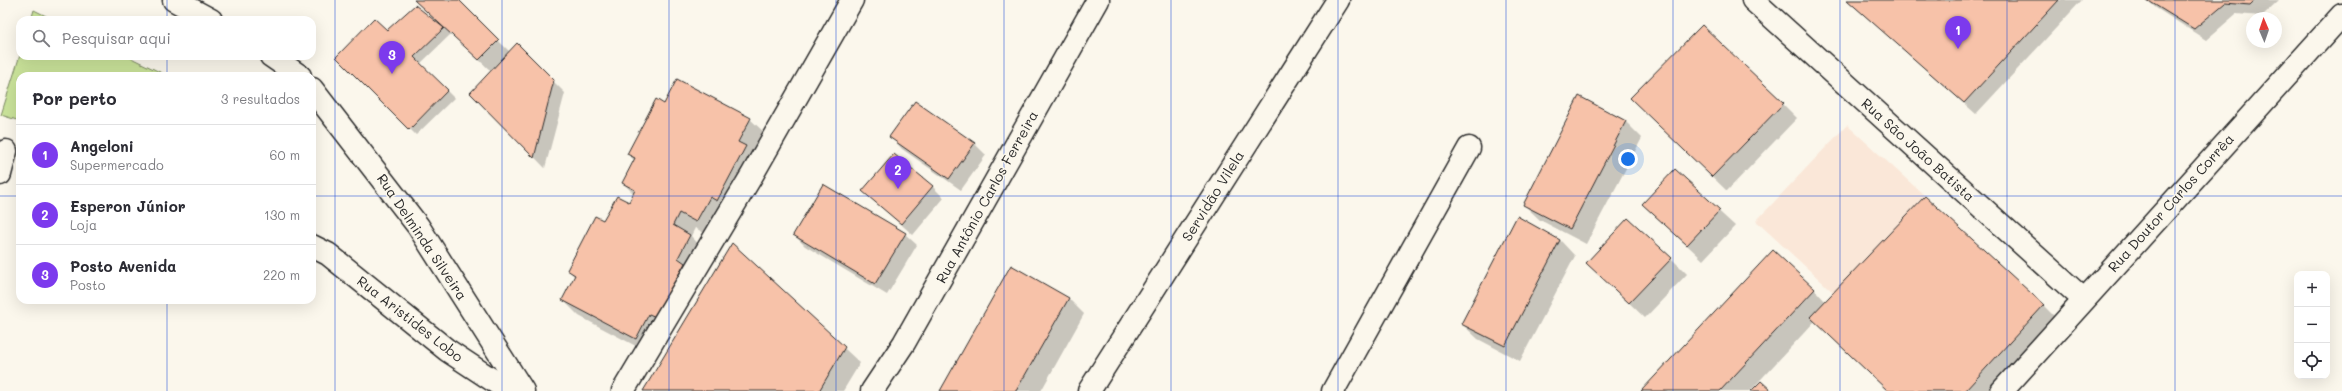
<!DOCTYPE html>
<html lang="pt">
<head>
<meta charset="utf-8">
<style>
	:root { --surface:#fff; --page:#f7f7f7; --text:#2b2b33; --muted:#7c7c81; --line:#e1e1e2; --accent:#7c3aed }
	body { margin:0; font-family:Mali,sans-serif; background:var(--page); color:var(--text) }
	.controls { position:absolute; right:12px; bottom:12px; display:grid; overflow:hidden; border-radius:8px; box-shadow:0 4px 16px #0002 }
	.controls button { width:36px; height:36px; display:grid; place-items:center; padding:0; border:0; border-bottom:1px solid var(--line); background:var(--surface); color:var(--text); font:20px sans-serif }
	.compass { position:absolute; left:2246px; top:12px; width:36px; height:36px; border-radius:50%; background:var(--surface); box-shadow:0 4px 16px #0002; rotate:358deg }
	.you { position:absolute; left:1628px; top:159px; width:14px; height:14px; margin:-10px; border:3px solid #fff; border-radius:50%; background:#1a73e8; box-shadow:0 0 0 6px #1a73e833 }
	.badge { display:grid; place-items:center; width:26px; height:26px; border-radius:50%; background:var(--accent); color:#fff; font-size:13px; font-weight:700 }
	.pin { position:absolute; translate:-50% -33px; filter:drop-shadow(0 1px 2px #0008) }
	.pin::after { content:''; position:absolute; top:21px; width:14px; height:12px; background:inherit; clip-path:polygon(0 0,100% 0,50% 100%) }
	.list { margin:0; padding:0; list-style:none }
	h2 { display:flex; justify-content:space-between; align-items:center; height:52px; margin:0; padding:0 16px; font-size:17px }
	h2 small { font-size:13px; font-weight:400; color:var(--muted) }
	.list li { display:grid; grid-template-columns:26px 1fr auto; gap:12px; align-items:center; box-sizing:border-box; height:60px; padding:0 16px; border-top:1px solid var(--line) }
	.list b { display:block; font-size:15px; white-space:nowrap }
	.list p { margin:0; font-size:13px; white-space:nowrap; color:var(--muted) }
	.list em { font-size:13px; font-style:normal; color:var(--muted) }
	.icon { flex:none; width:22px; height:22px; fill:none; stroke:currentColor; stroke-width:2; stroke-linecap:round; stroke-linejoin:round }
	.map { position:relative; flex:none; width:2342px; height:391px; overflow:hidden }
	.search { position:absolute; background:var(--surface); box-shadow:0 4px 16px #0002; left:16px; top:16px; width:300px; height:44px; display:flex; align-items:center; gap:10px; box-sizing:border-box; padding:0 14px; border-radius:12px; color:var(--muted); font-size:15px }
	.panel { position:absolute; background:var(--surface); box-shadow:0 4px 16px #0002; left:16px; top:72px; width:300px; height:232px; border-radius:12px }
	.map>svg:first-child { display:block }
	.built { fill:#fae7d8 }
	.green { fill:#cae39a; stroke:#7a8762 }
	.shadow { fill:#0003 }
	.building { fill:#f7c2a9; stroke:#2b2b2b }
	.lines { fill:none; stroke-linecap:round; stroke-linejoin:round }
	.minor-casing { stroke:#2b2b2b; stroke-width:25 }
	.major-casing { stroke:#2b2b2b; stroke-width:25 }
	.minor { stroke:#fbf7ec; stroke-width:22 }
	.major { stroke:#fbf7ec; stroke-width:22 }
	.grid { fill:none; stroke:#1d4ed8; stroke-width:1; stroke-opacity:0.55 }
	.labels { text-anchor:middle; stroke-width:3; stroke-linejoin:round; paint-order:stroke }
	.street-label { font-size:14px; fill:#2b2b2b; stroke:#fbf7ec }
</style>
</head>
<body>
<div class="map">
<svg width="2342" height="391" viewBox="0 0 2342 391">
	<rect width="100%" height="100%" fill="#fbf7ec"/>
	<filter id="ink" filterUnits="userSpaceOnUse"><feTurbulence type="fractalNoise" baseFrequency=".025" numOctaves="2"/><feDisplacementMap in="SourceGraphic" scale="8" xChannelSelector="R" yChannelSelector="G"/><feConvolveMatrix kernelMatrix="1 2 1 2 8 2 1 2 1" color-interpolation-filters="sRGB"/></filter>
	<g filter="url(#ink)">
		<path class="built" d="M 1847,125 L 1925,196 L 1834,293 L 1756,221 Z"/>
		<path class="green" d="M 34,10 L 54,20 L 31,20 Z
			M 20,55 L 127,56 L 168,76 L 20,76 L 20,121 L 1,115 Z"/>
		<path class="shadow" d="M 414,0 L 457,0 L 510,52 L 517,45 L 565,93 L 545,168 L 472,93 L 492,72 L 451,34 L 420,64 L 454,98 L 416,135 L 337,57 L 386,32 L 440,26 L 441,25 Z
			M 1847,0 L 2082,0 L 1976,114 Z
			M 2147,0 L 2279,0 L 2262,16 L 2236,14 L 2206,40 L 2156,8 Z
			M 1579,98 L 1626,122 L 1642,138 L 1586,244 L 1540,220 L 1524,205 Z
			M 1783,104 L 1797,118 L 1727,191 L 1645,112 Z
			M 664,105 L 750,119 L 766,134 L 712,237 L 695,228 L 691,236 L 705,251 L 700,279 L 672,332 L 665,329 L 651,354 L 579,316 L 563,300 L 575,277 L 568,270 L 604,221 L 629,203 L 634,194 L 623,183 L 635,161 L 628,154 Z
			M 891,137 L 974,143 L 986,155 L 961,190 L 902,149 Z
			M 1675,171 L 1735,226 L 1703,260 L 1659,219 Z
			M 932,186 L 944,198 L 913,235 L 864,191 Z
			M 905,234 L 917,245 L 887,295 L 805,246 L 794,235 Z
			M 1560,240 L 1575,256 L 1520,361 L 1478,339 L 1462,324 Z
			M 732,244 L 860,363 L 843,391 L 644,391 Z
			M 1671,258 L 1687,274 L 1645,318 L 1603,278 Z
			M 1814,289 L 1826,302 L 2043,305 L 2058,320 L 1993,391 L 1888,391 L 1815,321 L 1750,391 L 1642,391 Z
			M 1068,298 L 1084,314 L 1041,391 L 941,391 Z"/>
		<path class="building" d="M 414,0 L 459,0 L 499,40 L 479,60 Z
			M 1847,0 L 2059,0 L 1964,103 Z
			M 2147,0 L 2255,0 L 2250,5 L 2225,3 L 2194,29 Z
			M 415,5 L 444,28 L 414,57 L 448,90 L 409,130 L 336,57 L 374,18 L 387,30 Z
			M 1702,25 L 1784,103 L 1712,177 L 1630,98 Z
			M 517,43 L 554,80 L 534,158 L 470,93 Z
			M 677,79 L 751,118 L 738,142 L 746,146 L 717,201 L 710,197 L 696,222 L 679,213 L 673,225 L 690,235 L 678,258 L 685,263 L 656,317 L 649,314 L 636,339 L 562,300 L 575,275 L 567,270 L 595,216 L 603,220 L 617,196 L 629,202 L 635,190 L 622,183 L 635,158 L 627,154 L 656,99 L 664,104 Z
			M 1579,96 L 1626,121 L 1570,229 L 1523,205 Z
			M 915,101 L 975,143 L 949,179 L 889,137 Z
			M 894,154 L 933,186 L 901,224 L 862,191 Z
			M 1675,169 L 1720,210 L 1687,245 L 1642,204 Z
			M 823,184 L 906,233 L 875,284 L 793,235 Z
			M 1925,196 L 2044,305 L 1965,391 L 1888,391 L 1810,317 Z
			M 1517,216 L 1560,240 L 1505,346 L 1461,324 Z
			M 1628,218 L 1672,258 L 1629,303 L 1586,263 Z
			M 732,243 L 845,347 L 819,391 L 643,391 Z
			M 1773,250 L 1815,289 L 1720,391 L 1641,391 Z
			M 1011,265 L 1069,298 L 1016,391 L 940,391 Z
			M 1761,381 L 1772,391 L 1751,391 Z"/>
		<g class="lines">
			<g class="minor-casing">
				<path id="minor" d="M 1753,0 L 2083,299
					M 0,174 L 6,151
					M 312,246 L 328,254 L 447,350 L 509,391
					M 623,391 L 752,175 L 852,0
					M 872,391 L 904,343 L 1098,0
					M 1089,391 L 1338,0
					M 1333,391 L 1469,148
					M 2002,391 L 2342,15"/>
			</g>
			<g class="major-casing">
				<path id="major" d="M 174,0 L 211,20
					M 271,56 L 300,76
					M 312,89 L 418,226 L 523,391"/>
			</g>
			<use href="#minor" class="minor"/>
			<use href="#major" class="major"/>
		</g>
	</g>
	<path class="grid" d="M 167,0 L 167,20M 335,0 L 335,391M 502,0 L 502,391M 669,0 L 669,391M 836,0 L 836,391M 1004,0 L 1004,391M 1171,0 L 1171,391M 1338,0 L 1338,391M 1506,0 L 1506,391M 1673,0 L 1673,391M 1840,0 L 1840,391M 2007,0 L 2007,391M 2175,0 L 2175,391M 167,56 L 167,76M 0,196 L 20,196M 312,196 L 2342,196M 167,300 L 167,391"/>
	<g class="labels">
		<g class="street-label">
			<text transform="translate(1918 150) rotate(42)" y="5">Rua São João Batista</text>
			<text transform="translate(1213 196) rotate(-58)" y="5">Servidão Vilela</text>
			<text transform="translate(987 197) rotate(-61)" y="5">Rua Antônio Carlos Ferreira</text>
			<text transform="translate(2171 203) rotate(-48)" y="5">Rua Doutor Carlos Corrêa</text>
			<text transform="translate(422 237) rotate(56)" y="5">Rua Delminda Silveira</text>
			<text transform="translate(410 319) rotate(38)" y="5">Rua Aristides Lobo</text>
		</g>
	</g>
</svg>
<div class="controls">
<button>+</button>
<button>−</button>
<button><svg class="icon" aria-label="locate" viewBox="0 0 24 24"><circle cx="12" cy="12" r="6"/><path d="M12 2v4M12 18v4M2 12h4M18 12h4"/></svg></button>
</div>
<svg class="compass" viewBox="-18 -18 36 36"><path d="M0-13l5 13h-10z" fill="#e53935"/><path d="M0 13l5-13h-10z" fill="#7c7c81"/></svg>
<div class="you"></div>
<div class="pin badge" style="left:1958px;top:49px">1</div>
<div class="pin badge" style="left:898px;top:189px">2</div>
<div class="pin badge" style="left:392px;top:74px">3</div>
<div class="search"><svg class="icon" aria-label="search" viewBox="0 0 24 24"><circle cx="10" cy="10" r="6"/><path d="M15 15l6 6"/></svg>Pesquisar aqui</div>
<section class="panel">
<h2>Por perto<small>3 resultados</small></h2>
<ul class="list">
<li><span class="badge">1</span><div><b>Angeloni</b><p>Supermercado</p></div><em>60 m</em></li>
<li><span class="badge">2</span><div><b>Esperon Júnior</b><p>Loja</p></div><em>130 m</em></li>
<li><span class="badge">3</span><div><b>Posto Avenida</b><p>Posto</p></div><em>220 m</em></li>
</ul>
</section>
</div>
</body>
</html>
